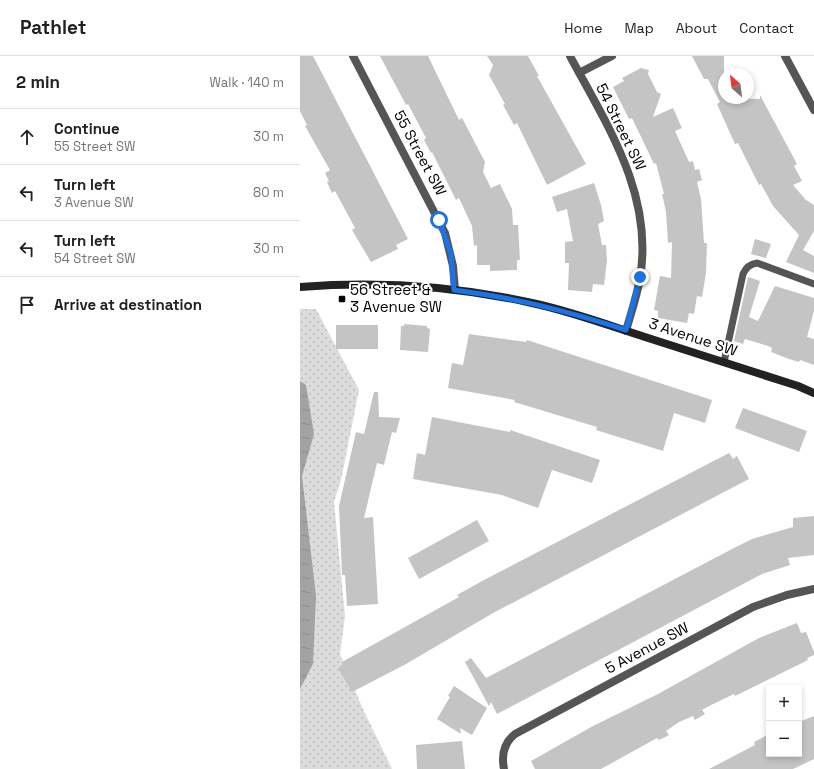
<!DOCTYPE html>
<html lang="en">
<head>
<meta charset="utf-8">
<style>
	:root { --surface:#fff; --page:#f6f6f6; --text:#202124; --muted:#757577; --line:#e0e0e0 }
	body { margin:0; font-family:"Space Grotesk",sans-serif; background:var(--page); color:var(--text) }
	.controls { position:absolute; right:12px; bottom:12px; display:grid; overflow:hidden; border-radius:0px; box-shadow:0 2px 6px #0003 }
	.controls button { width:36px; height:36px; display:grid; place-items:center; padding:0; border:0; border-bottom:1px solid var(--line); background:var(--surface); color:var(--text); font:20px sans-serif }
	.compass { position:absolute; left:418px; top:12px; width:36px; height:36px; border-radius:50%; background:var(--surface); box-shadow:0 2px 6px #0003; rotate:332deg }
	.stop { position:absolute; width:12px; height:12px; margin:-9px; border:3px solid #1a73e8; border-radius:50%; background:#fff }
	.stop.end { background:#1a73e8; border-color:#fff; box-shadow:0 1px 4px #0008 }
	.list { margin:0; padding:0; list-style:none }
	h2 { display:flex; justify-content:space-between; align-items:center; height:52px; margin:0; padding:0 16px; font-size:17px }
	h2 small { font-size:13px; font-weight:400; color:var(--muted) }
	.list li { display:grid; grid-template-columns:26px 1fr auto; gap:12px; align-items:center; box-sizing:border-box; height:56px; padding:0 16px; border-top:1px solid var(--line) }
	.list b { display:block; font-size:15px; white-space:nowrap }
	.list p { margin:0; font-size:13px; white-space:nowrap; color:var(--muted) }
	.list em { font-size:13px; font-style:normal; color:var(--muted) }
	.icon { flex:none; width:22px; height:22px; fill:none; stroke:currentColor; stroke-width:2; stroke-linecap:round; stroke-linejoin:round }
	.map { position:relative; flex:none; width:514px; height:713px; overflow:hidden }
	header { display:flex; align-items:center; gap:24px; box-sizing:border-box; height:56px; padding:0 20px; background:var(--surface); border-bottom:1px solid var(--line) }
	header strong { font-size:19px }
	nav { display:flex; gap:22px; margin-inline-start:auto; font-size:14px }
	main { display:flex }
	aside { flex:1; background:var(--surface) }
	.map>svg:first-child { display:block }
	.park { fill:url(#park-dots) }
	.water { fill:url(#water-ripples) }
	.building { fill:#c4c4c4 }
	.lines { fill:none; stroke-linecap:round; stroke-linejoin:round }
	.lane { stroke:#555; stroke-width:7 }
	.street { stroke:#555; stroke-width:8 }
	.secondary { stroke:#222; stroke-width:8 }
	.route { stroke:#1a73e8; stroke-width:5 }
	.poi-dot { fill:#000; stroke:#fff; stroke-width:1.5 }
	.labels { text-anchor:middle; stroke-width:4; stroke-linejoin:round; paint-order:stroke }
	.street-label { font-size:15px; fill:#000; stroke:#fff }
	.poi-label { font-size:15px; fill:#000; stroke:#fff; text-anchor:start }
</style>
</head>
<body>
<header>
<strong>Pathlet</strong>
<nav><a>Home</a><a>Map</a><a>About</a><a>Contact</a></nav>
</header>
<main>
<aside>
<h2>2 min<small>Walk · 140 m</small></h2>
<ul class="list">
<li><svg class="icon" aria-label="ahead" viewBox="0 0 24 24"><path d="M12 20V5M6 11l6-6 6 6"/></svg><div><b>Continue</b><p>55 Street SW</p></div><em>30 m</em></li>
<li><svg class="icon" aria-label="left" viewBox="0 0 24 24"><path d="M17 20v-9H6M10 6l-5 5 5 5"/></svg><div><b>Turn left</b><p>3 Avenue SW</p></div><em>80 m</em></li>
<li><svg class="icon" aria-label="left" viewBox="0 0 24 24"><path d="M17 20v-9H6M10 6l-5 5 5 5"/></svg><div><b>Turn left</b><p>54 Street SW</p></div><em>30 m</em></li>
<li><svg class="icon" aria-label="arrive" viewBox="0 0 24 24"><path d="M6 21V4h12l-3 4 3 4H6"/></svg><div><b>Arrive at destination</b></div></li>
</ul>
</aside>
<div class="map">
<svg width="514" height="713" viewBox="0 0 514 713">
	<defs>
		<pattern id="park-dots" width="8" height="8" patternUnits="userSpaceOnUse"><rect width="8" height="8" fill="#dcdcdc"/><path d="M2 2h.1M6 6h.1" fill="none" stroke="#bbb" stroke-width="1.8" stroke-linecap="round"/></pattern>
		<pattern id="water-ripples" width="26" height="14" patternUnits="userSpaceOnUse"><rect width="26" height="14" fill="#a3a3a3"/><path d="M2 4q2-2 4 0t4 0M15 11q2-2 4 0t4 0" fill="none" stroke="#8b8b8b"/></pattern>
	</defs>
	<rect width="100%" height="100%" fill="#fff"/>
	<path class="park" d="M 0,253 L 16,253 L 59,334 L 41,424 L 34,446 L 45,560 L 40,598 L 62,651 L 92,713 L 0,713 Z"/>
	<path class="water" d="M 0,325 L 6,329 L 14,378 L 2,420 L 16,540 L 13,608 L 0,633 Z"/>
	<path class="building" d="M 0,0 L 13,0 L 108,183 L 96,189 L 98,193 L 71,206 L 52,174 L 55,172 L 35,135 L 32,137 L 27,126 L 29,125 L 25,117 L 30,114 L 5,70 L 7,69 L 0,55 Z
		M 80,0 L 128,0 L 159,64 L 162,62 L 185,106 L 183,116 L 191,132 L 200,128 L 212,153 L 213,169 L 218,169 L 220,204 L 217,204 L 217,214 L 190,215 L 190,209 L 177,209 L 177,189 L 174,190 L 172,170 L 159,142 L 156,144 L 132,96 L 131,97 L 124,84 L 126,82 L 108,48 L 106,49 Z
		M 187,0 L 228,0 L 239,20 L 237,20 L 286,108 L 247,129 L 217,67 L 214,69 L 203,49 L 205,48 L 189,19 L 193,9 Z
		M 392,0 L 424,0 L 424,42 L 460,43 L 460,39 L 497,108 L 494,110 L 502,125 L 493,129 L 506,144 L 514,149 L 514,175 L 503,194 L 514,200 L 514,217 L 486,206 L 499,179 L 473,150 L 461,128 L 459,129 L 438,87 L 435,88 L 417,48 L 420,46 L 408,23 L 404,23 Z
		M 341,12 L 349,14 L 348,18 L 357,36 L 361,38 L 353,61 L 373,52 L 382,72 L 375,75 L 389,106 L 393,105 L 395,114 L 399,113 L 402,124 L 397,126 L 401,143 L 404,187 L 407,187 L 406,217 L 402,241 L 397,240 L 394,258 L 389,257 L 387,267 L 358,262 L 358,255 L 354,254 L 360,220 L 371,222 L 372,186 L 368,187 L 366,156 L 362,138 L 364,138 L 356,107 L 354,108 L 332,62 L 329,63 L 313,31 L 324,25 L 322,22 Z
		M 294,127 L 301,149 L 304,165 L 298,168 L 302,189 L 306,189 L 307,205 L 304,229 L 293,228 L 292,236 L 268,234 L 269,207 L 265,207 L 265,186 L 273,185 L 267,153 L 257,156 L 252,141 Z
		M 455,183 L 471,188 L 466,202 L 451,198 Z
		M 448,221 L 460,225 L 449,261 L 458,265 L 475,230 L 514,242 L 514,255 L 507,281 L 514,283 L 514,309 L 500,304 L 499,306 L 489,303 L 471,296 L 472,292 L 468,290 L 445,283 L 443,288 L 434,285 Z
		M 104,268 L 127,270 L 127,272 L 130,273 L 128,296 L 100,294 L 101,270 L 104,270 Z
		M 36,269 L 78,269 L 78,293 L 36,293 Z
		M 169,278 L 226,286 L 227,284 L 412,344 L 405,367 L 374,357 L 363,395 L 296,374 L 297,371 L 214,346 L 215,344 L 148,332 L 152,307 L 163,309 Z
		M 74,336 L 78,336 L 79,361 L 100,362 L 96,377 L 92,376 L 84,409 L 77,407 L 64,462 L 73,461 L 78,548 L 47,550 L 45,519 L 42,519 L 39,450 L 56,376 L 64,378 Z
		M 443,352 L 507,375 L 499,396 L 435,372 Z
		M 132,361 L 210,376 L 210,374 L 300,404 L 292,427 L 252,414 L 238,452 L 202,439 L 113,423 L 117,397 L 125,399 Z
		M 429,397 L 433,403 L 437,400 L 449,423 L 193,557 L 106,608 L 52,636 L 38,612 L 43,609 L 42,606 L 159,541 L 157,539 L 184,524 Z
		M 514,460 L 514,499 L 488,502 L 490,509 L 462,518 L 197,658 L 191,646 L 189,650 L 165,606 L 171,602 L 186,622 L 434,492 L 452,483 L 493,471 L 493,462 Z
		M 177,464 L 189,485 L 119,523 L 108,502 Z
		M 497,567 L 501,577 L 506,576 L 514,596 L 514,599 L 507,602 L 508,604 L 435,640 L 434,638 L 409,650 L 402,654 L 405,658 L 395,664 L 393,660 L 379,666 L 366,675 L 369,679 L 359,684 L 357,682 L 301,713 L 235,713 L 231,705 L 293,670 L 358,638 L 459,582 Z
		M 154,630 L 187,652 L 172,679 L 160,672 L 161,678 L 137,663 L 150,641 L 148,640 Z
		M 514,660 L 514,703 L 493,713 L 409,713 L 455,689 L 454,686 L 469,678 L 469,698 L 499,698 L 499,666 Z
		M 162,685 L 165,713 L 117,713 L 116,689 Z"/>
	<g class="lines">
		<path class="lane" d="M 424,306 L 443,218 C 446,211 450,208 457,207 L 514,228"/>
		<path class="street" d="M 53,0 L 145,177 L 153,210 L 155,234
			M 270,0 C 307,69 354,139 340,222 C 337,240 331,257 326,275
			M 485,0 L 514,54
			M 279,17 L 312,0
			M 204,713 C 201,698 204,687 215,678 L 453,551 L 487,539 L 514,533"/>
		<path class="secondary" d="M 0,231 C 77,225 156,230 232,247 C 270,255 308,269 345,281 C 396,297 447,314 498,330 L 514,337"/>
	</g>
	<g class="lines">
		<path class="route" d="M 139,164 L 151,198 L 154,234 C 216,242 267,255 326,274 L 340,221"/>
	</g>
	<rect class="poi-dot" x="38" y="239" width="8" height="8" rx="2"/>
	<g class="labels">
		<g class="street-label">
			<text transform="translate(321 71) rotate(64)" y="5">54 Street SW</text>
			<text transform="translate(120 97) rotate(62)" y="5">55 Street SW</text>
			<text transform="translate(393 281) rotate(18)" y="5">3 Avenue SW</text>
			<text transform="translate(347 592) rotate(-28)" y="5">5 Avenue SW</text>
		</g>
		<g class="poi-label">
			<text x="50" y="239">56 Street &amp;<tspan x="50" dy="17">3 Avenue SW</tspan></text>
		</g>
	</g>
</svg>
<div class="controls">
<button>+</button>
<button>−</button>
</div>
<svg class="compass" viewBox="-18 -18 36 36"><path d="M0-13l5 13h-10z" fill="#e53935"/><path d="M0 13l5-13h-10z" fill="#757577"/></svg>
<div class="stop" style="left:139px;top:164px"></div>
<div class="stop end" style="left:340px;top:221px"></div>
</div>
</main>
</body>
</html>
